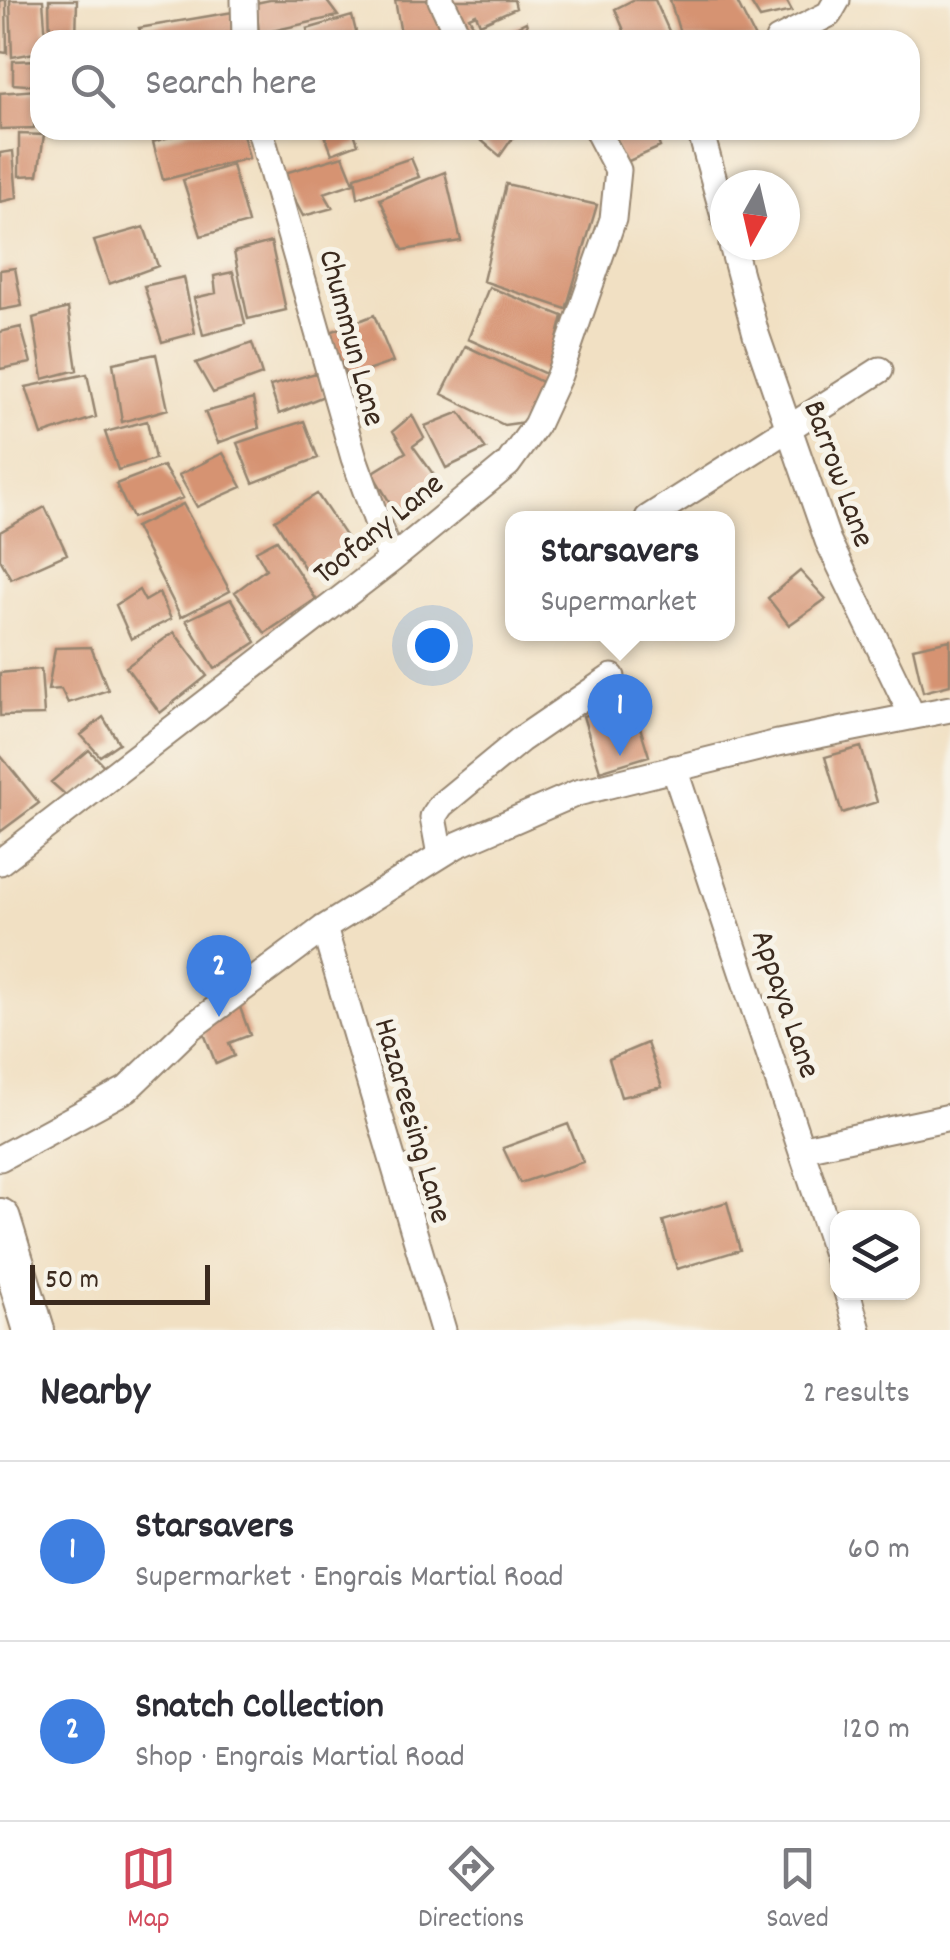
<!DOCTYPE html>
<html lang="en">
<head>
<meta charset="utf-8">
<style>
	:root { --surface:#fff; --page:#f2f2f3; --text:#2b2b33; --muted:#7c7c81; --line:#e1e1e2; --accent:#d1495b }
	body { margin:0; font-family:Dekko,sans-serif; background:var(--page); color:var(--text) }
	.controls { position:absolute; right:30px; bottom:30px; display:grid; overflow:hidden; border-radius:20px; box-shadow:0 2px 8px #0004 }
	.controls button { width:90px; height:90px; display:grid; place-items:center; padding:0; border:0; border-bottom:2px solid var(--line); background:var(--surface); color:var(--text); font:50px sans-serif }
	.compass { position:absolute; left:710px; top:170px; width:90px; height:90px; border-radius:50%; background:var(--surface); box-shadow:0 2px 8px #0004; rotate:188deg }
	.scale { position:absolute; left:30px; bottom:25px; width:180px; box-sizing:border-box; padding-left:10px; border:5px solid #3b2a1e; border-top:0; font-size:28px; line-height:35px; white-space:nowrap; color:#3b2a1e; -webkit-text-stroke:8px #f7f3e8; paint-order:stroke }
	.you { position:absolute; left:432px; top:645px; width:35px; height:35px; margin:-25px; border:8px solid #fff; border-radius:50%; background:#1a73e8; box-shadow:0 0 0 15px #1a73e833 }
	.badge { display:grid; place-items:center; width:65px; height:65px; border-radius:50%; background:var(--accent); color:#fff; font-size:32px; font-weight:700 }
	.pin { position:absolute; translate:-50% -82px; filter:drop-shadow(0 2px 5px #0008) }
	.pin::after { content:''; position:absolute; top:52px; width:35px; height:30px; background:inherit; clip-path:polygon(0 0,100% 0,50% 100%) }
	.popup { position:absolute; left:505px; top:511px; width:230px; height:130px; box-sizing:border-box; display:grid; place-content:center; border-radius:20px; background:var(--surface); filter:drop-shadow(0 2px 8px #0005); font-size:32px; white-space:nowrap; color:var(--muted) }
	.popup b { font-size:38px; color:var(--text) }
	.popup::after { content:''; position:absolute; left:50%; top:100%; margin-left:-20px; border:20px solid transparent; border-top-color:var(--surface) }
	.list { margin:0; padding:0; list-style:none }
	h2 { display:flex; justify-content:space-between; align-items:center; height:130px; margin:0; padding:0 40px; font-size:42px }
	h2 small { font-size:32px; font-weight:400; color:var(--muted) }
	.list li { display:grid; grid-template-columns:65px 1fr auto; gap:30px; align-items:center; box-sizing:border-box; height:180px; padding:0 40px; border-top:2px solid var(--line) }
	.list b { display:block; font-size:38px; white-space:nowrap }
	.list p { margin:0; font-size:32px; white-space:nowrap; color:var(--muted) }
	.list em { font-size:32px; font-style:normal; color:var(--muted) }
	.icon { flex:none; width:55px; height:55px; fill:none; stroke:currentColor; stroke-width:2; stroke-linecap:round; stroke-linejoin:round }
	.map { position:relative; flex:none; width:950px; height:1330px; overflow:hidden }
	.search { position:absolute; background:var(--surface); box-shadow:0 2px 8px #0004; left:30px; right:30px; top:30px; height:110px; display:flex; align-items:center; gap:25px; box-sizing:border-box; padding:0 35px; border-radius:30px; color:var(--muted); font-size:38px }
	.sheet { height:490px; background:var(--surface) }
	nav { display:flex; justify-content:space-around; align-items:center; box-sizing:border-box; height:140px; border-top:2px solid var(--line); background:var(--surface); font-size:28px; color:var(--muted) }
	nav a { display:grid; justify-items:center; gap:5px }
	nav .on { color:var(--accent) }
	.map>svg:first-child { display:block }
	.building { fill:#d69372 }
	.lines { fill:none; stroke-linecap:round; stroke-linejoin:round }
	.street-casing { stroke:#968570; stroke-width:29 }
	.primary-casing { stroke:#968570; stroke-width:44 }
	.street { stroke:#fff; stroke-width:25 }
	.primary { stroke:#fff; stroke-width:40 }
	.labels { text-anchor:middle; stroke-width:10; stroke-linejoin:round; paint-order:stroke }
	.street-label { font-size:32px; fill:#3b2a1e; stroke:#f7f3e8 }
</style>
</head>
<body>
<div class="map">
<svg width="950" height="1330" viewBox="0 0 950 1330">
	<rect width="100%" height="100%" fill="#f7f3e8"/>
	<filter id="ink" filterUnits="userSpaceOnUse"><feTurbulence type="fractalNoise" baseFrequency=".01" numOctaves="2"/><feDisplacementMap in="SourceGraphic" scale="20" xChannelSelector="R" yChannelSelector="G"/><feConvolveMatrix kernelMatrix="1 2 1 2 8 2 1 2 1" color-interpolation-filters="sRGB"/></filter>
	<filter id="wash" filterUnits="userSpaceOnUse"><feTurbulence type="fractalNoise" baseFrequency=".0048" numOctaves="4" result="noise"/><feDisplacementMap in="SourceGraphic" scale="40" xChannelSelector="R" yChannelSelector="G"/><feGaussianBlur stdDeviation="2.25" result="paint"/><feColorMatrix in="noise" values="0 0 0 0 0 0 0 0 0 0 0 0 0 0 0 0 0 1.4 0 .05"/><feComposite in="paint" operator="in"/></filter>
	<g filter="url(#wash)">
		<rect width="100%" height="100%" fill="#f1e0c3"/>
		<g id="blocks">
			<path class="building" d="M 0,0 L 6,0 L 7,53 L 0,52 Z
				M 10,0 L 43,0 L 46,40 L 40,40 L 40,52 L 12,57 Z
				M 49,0 L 77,0 L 76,40 L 50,40 Z
				M 270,0 L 326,0 L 338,16 L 259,34 L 256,3 Z
				M 395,0 L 436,0 L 450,40 L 402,40 Z
				M 452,0 L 514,0 L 516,8 L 480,24 L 476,14 L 469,17 L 475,28 L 466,33 Z
				M 633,0 L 655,0 L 673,40 L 628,40 L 615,9 Z
				M 670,0 L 736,0 L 756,40 L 682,40 Z
				M 749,0 L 786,0 L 792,11 L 760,18 Z
				M 233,12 L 236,40 L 143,40 L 139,28 Z
				M 352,16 L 358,40 L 309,40 L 307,29 Z
				M 526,22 L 531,40 L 489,40 Z
				M 40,60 L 40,86 L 13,84 L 13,61 Z
				M 36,90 L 34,128 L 0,129 L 0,93 Z
				M 191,130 L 242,130 L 249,158 L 163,180 L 153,142 Z
				M 323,130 L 353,130 L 358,144 L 332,154 Z
				M 469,130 L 518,130 L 500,156 Z
				M 606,130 L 654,130 L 660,147 L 622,164 Z
				M 19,134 L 44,135 L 38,175 L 19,176 Z
				M 13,151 L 17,198 L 0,202 L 0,153 Z
				M 343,156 L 354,183 L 324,193 L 333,208 L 303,216 L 281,174 Z
				M 411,158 L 419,177 L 358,198 L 355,177 Z
				M 232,165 L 248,223 L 201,236 L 183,180 Z
				M 445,172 L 461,241 L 403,250 L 380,199 Z
				M 506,184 L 597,205 L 566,309 L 483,281 Z
				M 144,227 L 158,266 L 109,284 L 94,241 Z
				M 271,242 L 286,310 L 248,319 L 234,252 Z
				M 15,268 L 22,306 L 0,310 L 0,270 Z
				M 233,272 L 245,324 L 203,335 L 194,298 L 216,293 L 214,276 Z
				M 184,277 L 195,333 L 162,342 L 144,286 Z
				M 489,287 L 563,316 L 548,375 L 468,339 Z
				M 68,308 L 77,370 L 43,379 L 33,318 Z
				M 374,315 L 393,362 L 347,378 L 328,333 Z
				M 21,327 L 31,363 L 0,369 L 0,332 Z
				M 252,343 L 262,375 L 213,393 L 196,363 Z
				M 466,346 L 546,384 L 525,422 L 504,425 L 442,394 Z
				M 156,354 L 168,409 L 122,422 L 113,363 Z
				M 316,373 L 324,396 L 279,414 L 270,386 Z
				M 87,374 L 96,417 L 42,435 L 26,387 Z
				M 253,399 L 259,428 L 218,443 L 205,412 Z
				M 460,412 L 486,449 L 446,468 L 425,426 Z
				M 412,415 L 424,438 L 413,446 L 441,485 L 398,516 L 372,473 L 406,452 L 393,431 Z
				M 147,421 L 155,459 L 118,470 L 105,432 Z
				M 304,421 L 318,458 L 253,483 L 237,443 Z
				M 223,453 L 242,487 L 197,507 L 179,475 Z
				M 163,466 L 183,498 L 132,518 L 116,484 Z
				M 317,494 L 350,543 L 305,569 L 275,520 Z
				M 183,504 L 230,591 L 181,617 L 135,527 Z
				M 45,507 L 67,554 L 11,579 L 0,559 L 0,532 Z
				M 277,540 L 316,599 L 265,633 L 235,592 L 266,569 L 256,551 Z
				M 800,571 L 826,599 L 789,625 L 768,598 Z
				M 139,590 L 145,601 L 159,593 L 171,619 L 131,639 L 116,605 Z
				M 231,599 L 256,642 L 215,669 L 186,620 Z
				M 174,632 L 207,676 L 160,713 L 126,667 Z
				M 950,640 L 950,685 L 923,692 L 913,648 Z
				M 91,647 L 108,690 L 68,703 L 61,689 L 48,690 L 55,648 Z
				M 41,669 L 44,715 L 0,716 L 0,673 Z
				M 615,706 L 619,716 L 627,714 L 630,724 L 638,721 L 649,756 L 600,771 L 583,716 Z
				M 103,717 L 119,743 L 100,756 L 81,735 Z
				M 861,747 L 877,802 L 842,813 L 825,757 Z
				M 89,750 L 107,769 L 69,798 L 51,782 Z
				M 0,755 L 39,803 L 0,832 Z
				M 237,999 L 250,1035 L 229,1043 L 234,1056 L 216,1064 L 201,1026 Z
				M 647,1043 L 662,1087 L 621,1097 L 609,1059 Z
				M 568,1124 L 583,1162 L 520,1183 L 503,1148 Z
				M 727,1202 L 740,1250 L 677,1269 L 663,1221 Z"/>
		</g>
	</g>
	<g filter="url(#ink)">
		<use href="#blocks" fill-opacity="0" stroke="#968570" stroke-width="2.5"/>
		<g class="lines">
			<g class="street-casing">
				<path id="street" d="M 244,0 L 245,40
					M 441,0 L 460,40
					M 778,40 L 829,14 L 837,0
					M 260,130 L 354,458 L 391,560
					M 700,130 L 725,220
					M 732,245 L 756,334 L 828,541 L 912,715
					M 648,518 L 880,370
					M 674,768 L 838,1260
					M 440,855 L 433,817 L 441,805 L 520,740 L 612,677
					M 0,862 L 391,560 L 508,464 L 536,425 L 559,375 L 613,219 L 618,170 L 597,130
					M 324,928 L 443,1330
					M 804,1148 L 950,1117
					M 0,1158 L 127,1089 L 190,1028 L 324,928 L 457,845 L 577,793 L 778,743 L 950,709
					M 847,1292 L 858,1330"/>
			</g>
			<g class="primary-casing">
				<path id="primary" d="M 0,1219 L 34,1330"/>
			</g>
			<use href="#street" class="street"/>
			<use href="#primary" class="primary"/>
		</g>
	</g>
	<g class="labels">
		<g class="street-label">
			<text transform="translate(354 337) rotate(75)" y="11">Chummun Lane</text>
			<text transform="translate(841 473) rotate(70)" y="11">Barrow Lane</text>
			<text transform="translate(377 527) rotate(-39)" y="11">Toofany Lane</text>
			<text transform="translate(788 1003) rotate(71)" y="11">Appaya Lane</text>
			<text transform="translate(415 1120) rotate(74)" y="11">Hazareesing Lane</text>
		</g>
	</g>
</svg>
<div class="controls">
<button><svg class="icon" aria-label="layers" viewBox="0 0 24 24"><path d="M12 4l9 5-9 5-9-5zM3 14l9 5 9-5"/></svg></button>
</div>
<svg class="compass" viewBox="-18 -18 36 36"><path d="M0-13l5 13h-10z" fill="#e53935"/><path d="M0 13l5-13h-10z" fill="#7c7c81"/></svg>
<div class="scale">50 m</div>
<div class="you"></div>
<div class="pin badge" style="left:620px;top:756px;background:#3f7fe0">1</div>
<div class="popup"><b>Starsavers</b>Supermarket</div>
<div class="pin badge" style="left:219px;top:1017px;background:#3f7fe0">2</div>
<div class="search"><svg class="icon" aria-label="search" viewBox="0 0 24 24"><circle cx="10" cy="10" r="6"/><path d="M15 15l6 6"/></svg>Search here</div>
</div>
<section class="sheet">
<h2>Nearby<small>2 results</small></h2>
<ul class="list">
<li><span class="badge" style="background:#3f7fe0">1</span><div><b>Starsavers</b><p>Supermarket · Engrais Martial Road</p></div><em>60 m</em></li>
<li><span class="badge" style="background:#3f7fe0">2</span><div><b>Snatch Collection</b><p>Shop · Engrais Martial Road</p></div><em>120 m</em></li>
</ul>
</section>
<nav>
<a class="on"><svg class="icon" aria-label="map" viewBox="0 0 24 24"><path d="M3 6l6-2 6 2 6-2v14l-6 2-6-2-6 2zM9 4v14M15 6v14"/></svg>Map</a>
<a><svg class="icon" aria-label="directions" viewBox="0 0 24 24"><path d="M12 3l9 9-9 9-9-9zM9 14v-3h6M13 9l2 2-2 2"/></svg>Directions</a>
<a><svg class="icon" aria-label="saved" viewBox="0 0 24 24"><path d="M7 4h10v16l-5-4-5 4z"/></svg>Saved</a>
</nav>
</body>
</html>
